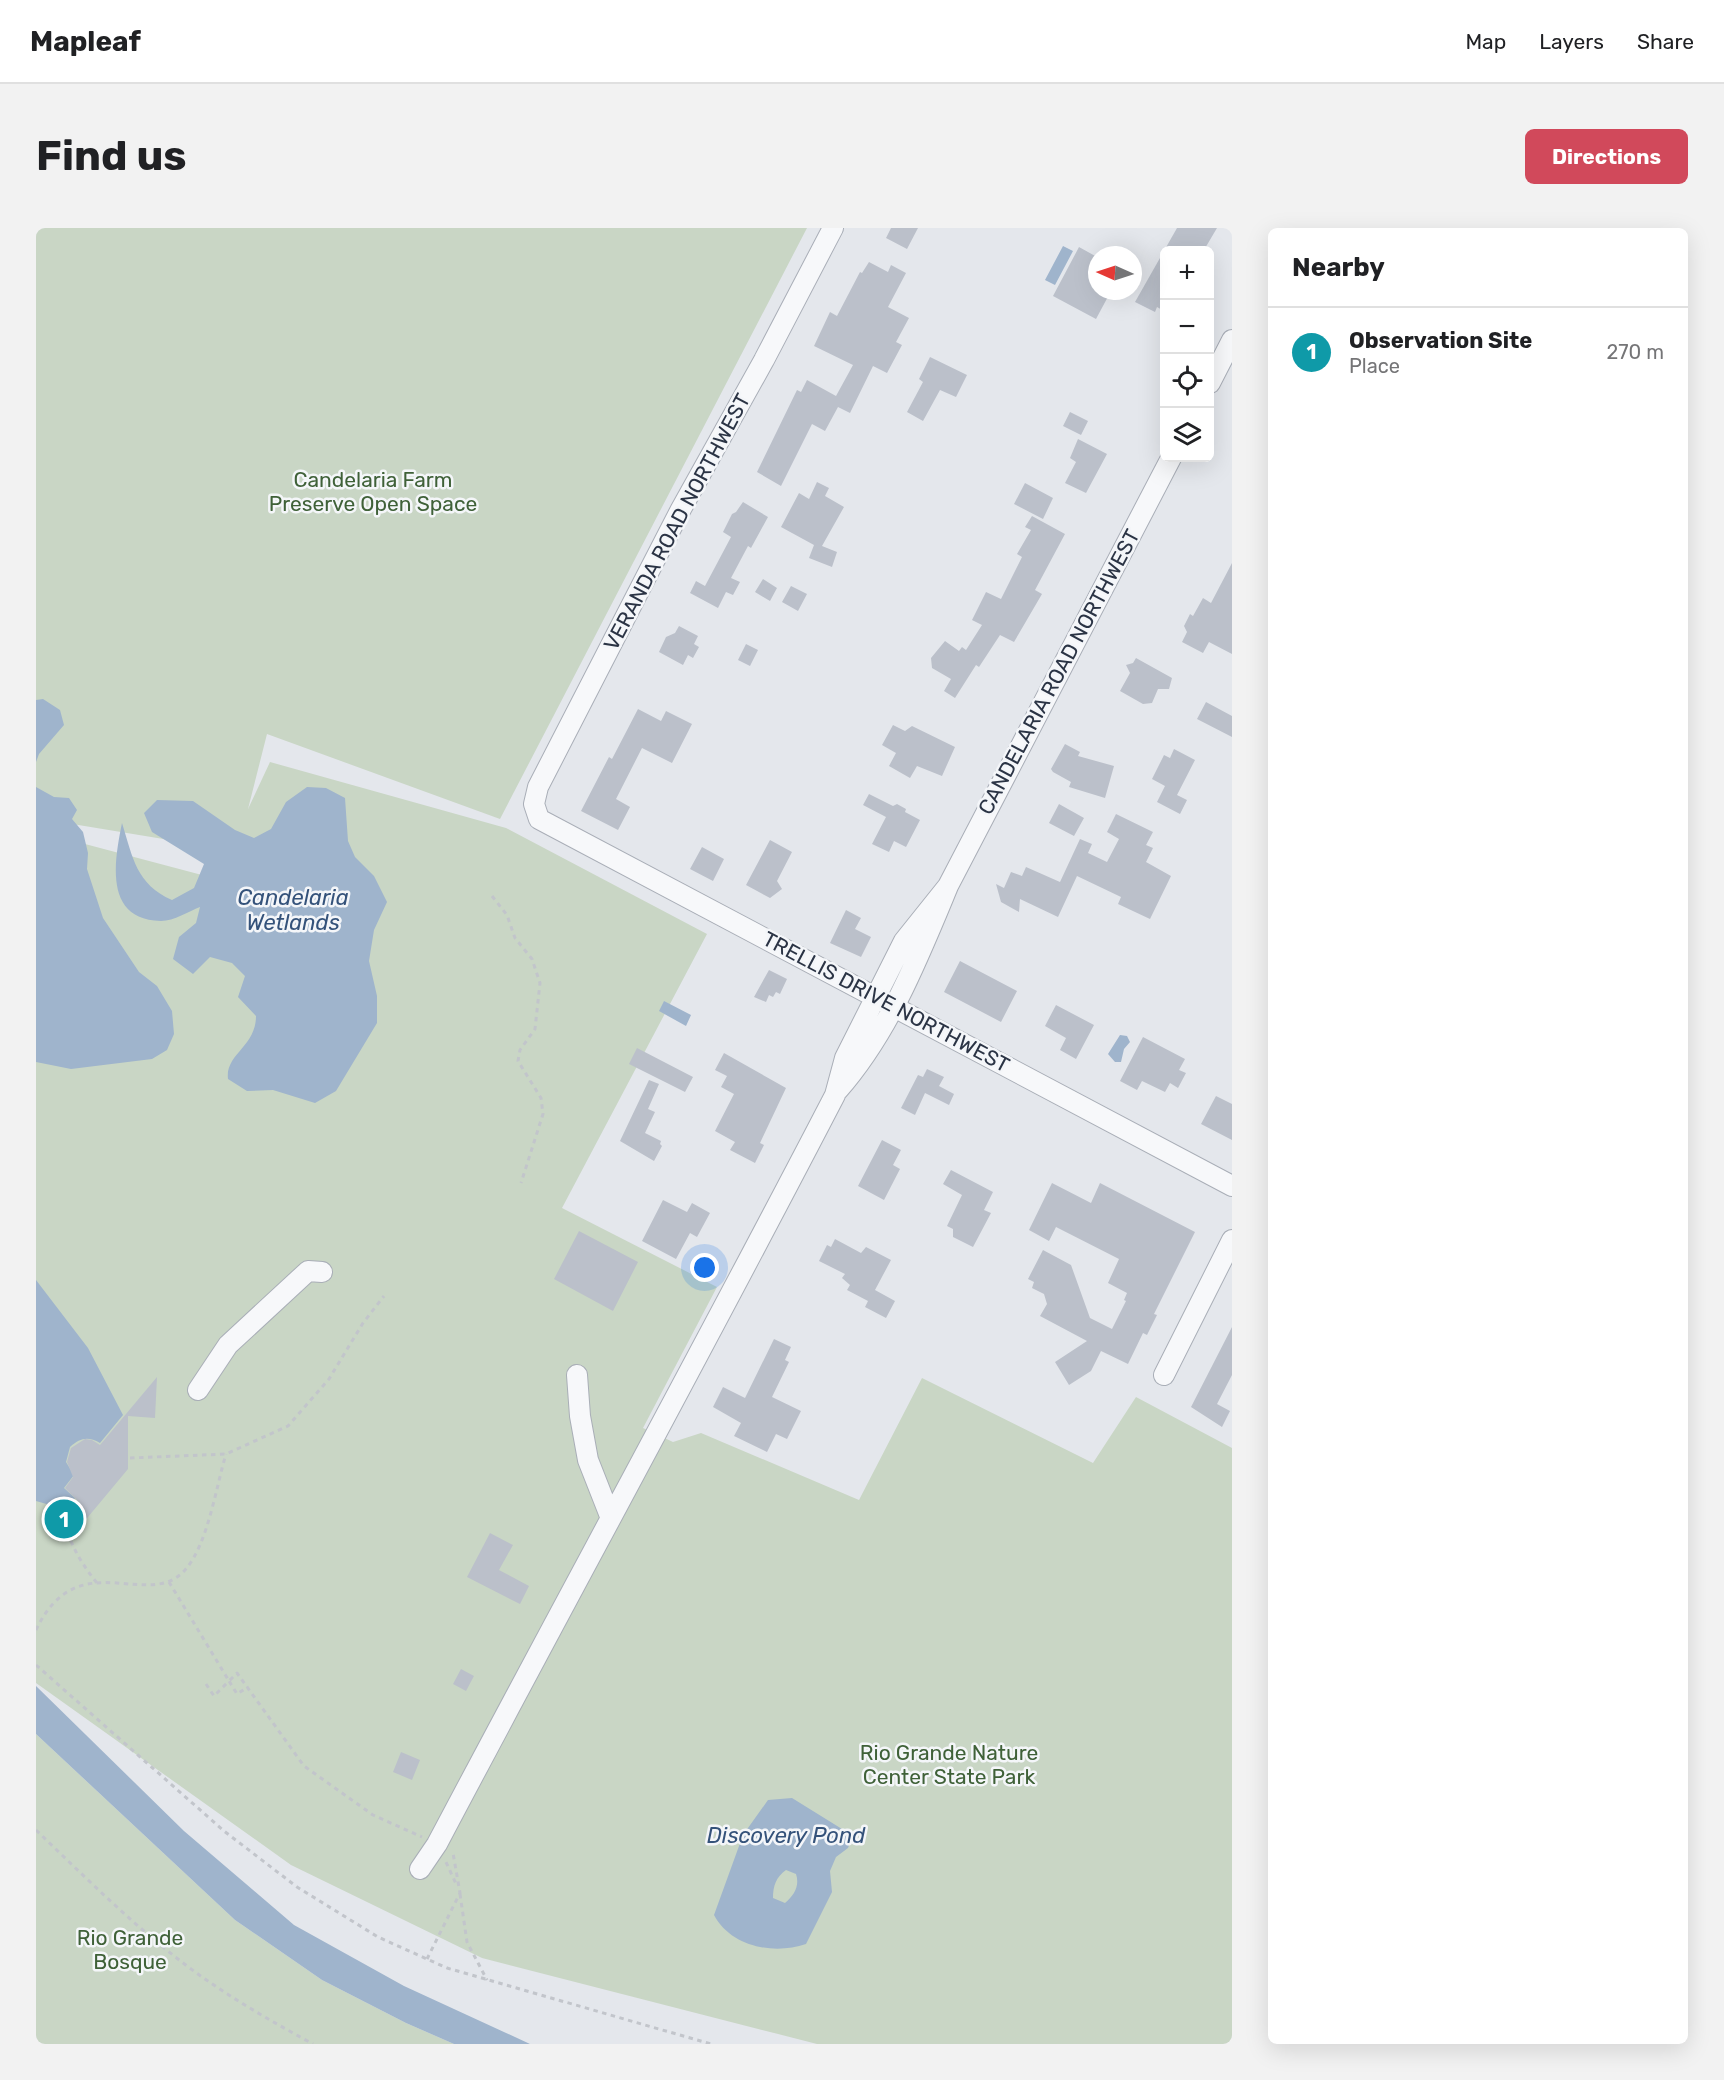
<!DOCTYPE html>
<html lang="en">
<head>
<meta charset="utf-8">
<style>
	:root { --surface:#fff; --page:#f2f2f2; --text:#202124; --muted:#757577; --line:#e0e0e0; --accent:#d1495b }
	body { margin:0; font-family:Rubik,sans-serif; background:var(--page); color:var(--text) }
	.controls { position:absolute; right:18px; top:18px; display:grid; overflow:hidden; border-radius:9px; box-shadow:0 6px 24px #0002 }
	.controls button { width:54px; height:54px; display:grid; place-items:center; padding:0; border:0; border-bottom:2px solid var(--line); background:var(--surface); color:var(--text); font:30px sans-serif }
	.compass { position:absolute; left:1052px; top:18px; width:54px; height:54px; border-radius:50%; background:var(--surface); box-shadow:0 6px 24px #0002; rotate:273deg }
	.you { position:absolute; left:669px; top:1040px; width:21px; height:21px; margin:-15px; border:4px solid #fff; border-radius:50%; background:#1a73e8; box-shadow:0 0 0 9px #1a73e833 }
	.badge { display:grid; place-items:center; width:39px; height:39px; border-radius:50%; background:var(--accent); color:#fff; font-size:20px; font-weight:700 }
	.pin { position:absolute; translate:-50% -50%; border:3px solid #fff; box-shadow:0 2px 6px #0006 }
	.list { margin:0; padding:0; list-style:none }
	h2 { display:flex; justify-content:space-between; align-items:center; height:78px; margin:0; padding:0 24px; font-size:26px }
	h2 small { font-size:20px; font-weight:400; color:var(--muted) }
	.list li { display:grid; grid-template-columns:39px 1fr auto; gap:18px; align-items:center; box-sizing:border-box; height:90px; padding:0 24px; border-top:2px solid var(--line) }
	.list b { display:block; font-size:22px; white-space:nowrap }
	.list p { margin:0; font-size:20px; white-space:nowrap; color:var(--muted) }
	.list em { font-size:20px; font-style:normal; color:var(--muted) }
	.icon { flex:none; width:33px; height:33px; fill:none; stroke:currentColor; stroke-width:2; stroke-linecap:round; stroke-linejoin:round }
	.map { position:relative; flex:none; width:1196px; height:1816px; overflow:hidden; border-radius:9px }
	header { display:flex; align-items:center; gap:36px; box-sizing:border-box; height:84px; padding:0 30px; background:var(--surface); border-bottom:2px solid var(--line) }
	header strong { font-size:28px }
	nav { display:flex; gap:33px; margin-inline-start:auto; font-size:21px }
	.intro { display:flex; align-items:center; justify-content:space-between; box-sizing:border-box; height:144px; padding:0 36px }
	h1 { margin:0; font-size:42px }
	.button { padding:15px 27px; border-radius:9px; background:var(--accent); color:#fff; font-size:21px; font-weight:700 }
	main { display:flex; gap:36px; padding:0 36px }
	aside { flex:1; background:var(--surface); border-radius:9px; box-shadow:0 6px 24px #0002 }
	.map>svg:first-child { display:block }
	.green { fill:#c9d6c5 }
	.water { fill:#9fb4cc; fill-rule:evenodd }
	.building { fill:#bbc0ca }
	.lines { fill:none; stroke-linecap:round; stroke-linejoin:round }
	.minor-casing { stroke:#a9aeb7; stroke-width:22 }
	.path { stroke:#c2c5cb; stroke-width:3; stroke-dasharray:4.5 4.5; stroke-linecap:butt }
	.minor { stroke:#f7f8fa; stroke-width:20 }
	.labels { text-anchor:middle; stroke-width:5; stroke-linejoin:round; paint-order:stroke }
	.park-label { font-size:21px; fill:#3f6138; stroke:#f4f6f9 }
	.street-label { font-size:21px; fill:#2b3445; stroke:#f4f6f9 }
	.water-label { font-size:22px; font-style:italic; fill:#34527a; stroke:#f4f6f9 }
</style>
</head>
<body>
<header>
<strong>Mapleaf</strong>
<nav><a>Map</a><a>Layers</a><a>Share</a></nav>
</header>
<div class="intro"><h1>Find us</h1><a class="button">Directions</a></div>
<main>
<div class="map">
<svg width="1196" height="1816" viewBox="0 0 1196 1816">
	<rect width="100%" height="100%" fill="#e4e7ec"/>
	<path class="green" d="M 0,0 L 771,0 L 464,591 L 231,506 L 212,581 L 234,534 L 470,600 L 671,706 L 526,980 L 681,1059 L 607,1200 L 637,1214 L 665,1205 L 823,1272 L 886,1150 L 1057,1235 L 1100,1169 L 1196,1220 L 1196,1816 L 781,1816 L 446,1730 L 255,1637 L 0,1455 L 0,603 L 181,651 L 194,622 L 0,590 Z
		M 0,1506 L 199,1692 L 286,1752 L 370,1795 L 418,1816 L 0,1816 Z"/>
	<path class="water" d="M 1027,18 L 1037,23 L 1019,57 L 1009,52 Z
		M 7,471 L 24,482 L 28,497 L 3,526 L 0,534 L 0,472 Z
		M 0,559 L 18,569 L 33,570 L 41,582 L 36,591 L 47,604 L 52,625 L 51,641 L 67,690 L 103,744 L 121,758 L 136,783 L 138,806 L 131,822 L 116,831 L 35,841 L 0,834 Z
		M 271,559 L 290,560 L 309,570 L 312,613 L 319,629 L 338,648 L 351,674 L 338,702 L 333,733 L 341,768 L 341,795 L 300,863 L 279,875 L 237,862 L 211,863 L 192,851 C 189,826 220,819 220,788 L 202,769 L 209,748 L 196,735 L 174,729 L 157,746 L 137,731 L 143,709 L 160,695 L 164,679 C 153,683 138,693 125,693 C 68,692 78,634 86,595 C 97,630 100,656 136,672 L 158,660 L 168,636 L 116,604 L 108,585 L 121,572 L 157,573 L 199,602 L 218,610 L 235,601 L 250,574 Z
		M 628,773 L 655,787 L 650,798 L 623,783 Z
		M 1084,807 L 1091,808 L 1094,814 L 1088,821 L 1085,834 L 1079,834 L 1072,826 Z
		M 0,1052 L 52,1120 L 87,1187 L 64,1215 C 52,1208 44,1210 34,1219 L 30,1234 L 38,1247 L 28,1260 L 39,1270 L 32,1279 L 14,1277 L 0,1273 Z
		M 0,1458 L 148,1603 L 258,1697 L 368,1758 L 494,1816 L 418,1816 L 370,1795 L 286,1752 L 199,1692 L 0,1506 Z
		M 756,1570 L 806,1601 L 815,1612 L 812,1620 L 800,1629 L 794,1643 L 796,1664 L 770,1716 C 738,1727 695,1719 678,1687 L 707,1607 L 732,1572 ZM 750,1642 L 760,1646 C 764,1658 758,1667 749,1675 L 737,1670 C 737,1658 740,1649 750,1642 Z"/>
	<path class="building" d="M 855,0 L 882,0 L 871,21 L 850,10 Z
		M 1141,0 L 1181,0 L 1168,22 L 1128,22 L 1128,83 L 1121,79 L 1119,84 L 1099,74 Z
		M 1043,19 L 1061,29 L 1061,63 L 1075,63 L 1060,91 L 1017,68 Z
		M 833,34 L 852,44 L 855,37 L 870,45 L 852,79 L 873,90 L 860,114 L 866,117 L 851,145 L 837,138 L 814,185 L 802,179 L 789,203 L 776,196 L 745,258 L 721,244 L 761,162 L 765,164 L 771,152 L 800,168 L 817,137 L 778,118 L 794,84 L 801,88 L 824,44 L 826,45 Z
		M 894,129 L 931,147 L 920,169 L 904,162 L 887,193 L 871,184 L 887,154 L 883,151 Z
		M 1034,184 L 1052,193 L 1045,207 L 1027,198 Z
		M 1042,211 L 1071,226 L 1050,265 L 1029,255 L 1040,234 L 1034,230 Z
		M 781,254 L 793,260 L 789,268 L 808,279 L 786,318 L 801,324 L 796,339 L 773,330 L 778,317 L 745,299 L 763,265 L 773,271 Z
		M 989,255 L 1017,270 L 1007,291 L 978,276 Z
		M 707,274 L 732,289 L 715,320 L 712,318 L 695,350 L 704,354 L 697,367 L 690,364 L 682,380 L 654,365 L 660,353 L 669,358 L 695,309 L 687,304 L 696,286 L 700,284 Z
		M 996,288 L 1029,306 L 999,362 L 1006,366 L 978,414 L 964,407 L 943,439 L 940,437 L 919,470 L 908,463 L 915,451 L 896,440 L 895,430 L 909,413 L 923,423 L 926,419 L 930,422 L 946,397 L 936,392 L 950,364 L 965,371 L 986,329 L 981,326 L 995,302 L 989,299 Z
		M 1196,335 L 1196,426 L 1173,414 L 1167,425 L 1146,414 L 1151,404 L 1148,398 L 1154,386 L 1157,388 L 1167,370 L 1175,375 Z
		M 727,351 L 741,360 L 734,373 L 719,364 Z
		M 755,358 L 771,366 L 762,383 L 746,374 Z
		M 643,398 L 662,408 L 658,416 L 663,419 L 657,430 L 652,427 L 647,437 L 623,424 L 630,409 L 639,405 Z
		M 710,416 L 722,422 L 714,438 L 702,432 Z
		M 1100,430 L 1136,450 L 1133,461 L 1122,461 L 1116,475 L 1107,476 L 1084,463 L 1094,445 L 1090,437 L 1097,435 Z
		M 1170,474 L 1196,488 L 1196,509 L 1161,491 Z
		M 602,481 L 625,493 L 630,483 L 656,496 L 636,535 L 606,520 L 580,571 L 594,579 L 582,602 L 545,583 L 573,529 L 576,531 Z
		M 857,497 L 869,503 L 876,498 L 919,519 L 906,548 L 881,538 L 874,550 L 853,538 L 860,525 L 846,517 Z
		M 1029,516 L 1044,524 L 1042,528 L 1078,538 L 1069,570 L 1033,559 L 1035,554 L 1017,544 L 1015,541 Z
		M 1138,521 L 1159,532 L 1141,567 L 1151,572 L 1144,586 L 1121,574 L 1129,558 L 1116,551 L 1128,527 L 1134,530 Z
		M 833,566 L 857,578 L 861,576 L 870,581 L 869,584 L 884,592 L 870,619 L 858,613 L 853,624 L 836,616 L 850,589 L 827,577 Z
		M 1023,576 L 1048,590 L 1038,608 L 1013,595 Z
		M 1080,586 L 1117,604 L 1110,617 L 1117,620 L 1110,634 L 1135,648 L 1114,691 L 1082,676 L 1085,669 L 1041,648 L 1022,689 L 984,671 L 983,684 L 965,674 L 960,656 L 968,660 L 975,644 L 986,648 L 990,639 L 1024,654 L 1044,611 L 1056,616 L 1052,625 L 1071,634 L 1083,611 L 1071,604 Z
		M 734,612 L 756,624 L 741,653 L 746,661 L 734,670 L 710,657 Z
		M 666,619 L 688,631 L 677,653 L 654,641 Z
		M 810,682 L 825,690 L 819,701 L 835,709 L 825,729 L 794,715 Z
		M 924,733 L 981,763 L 965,794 L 908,764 Z
		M 733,742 L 751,751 L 744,766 L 740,764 L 737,769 L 733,767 L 730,774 L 718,769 Z
		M 1020,777 L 1058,797 L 1040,831 L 1024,822 L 1030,810 L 1009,798 Z
		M 1107,809 L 1149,831 L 1143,842 L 1150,845 L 1142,860 L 1134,855 L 1129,864 L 1106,853 L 1101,862 L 1084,853 Z
		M 601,820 L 657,849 L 649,864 L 593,836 Z
		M 688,825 L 750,860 L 724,915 L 728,917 L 719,935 L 694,922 L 699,914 L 679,903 L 698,866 L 685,859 L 691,848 L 679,842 Z
		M 891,841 L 908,849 L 903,858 L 918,866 L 913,877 L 889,865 L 879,887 L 865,880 L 882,847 L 887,849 Z
		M 613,852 L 623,856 L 612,881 L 619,884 L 609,905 L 625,913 L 624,916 L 626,918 L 618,933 L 584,913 Z
		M 1180,868 L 1196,876 L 1196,912 L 1165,896 Z
		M 846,912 L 865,922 L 857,937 L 864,941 L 848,972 L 822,958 Z
		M 915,942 L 957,964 L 948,982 L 955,985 L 937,1019 L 917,1009 L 917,1001 L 911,998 L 926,967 L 907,956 Z
		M 1016,955 L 1055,975 L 1064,955 L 1159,1004 L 1118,1086 L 1121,1087 L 1111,1107 L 1107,1105 L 1092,1136 L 1065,1123 L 1055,1143 L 1033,1157 L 1019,1134 L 1051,1113 L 1004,1088 L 1011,1076 L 1008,1066 L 996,1060 L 998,1054 L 992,1051 L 1007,1022 L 1035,1037 L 1054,1090 L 1076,1101 L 1090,1073 L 1088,1072 L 1091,1065 L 1072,1055 L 1083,1031 L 1020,999 L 1013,1013 L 993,1002 Z
		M 627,972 L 651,984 L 656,975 L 674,985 L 661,1009 L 654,1005 L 640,1031 L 606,1013 Z
		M 543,1003 L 602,1034 L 577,1083 L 518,1051 Z
		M 799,1011 L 825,1025 L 830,1019 L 855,1032 L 839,1062 L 859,1073 L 850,1090 L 829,1079 L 832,1073 L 811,1062 L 814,1057 L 806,1050 L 809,1046 L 783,1033 L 791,1017 L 795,1019 Z
		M 1196,1099 L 1196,1147 L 1181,1176 L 1194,1183 L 1186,1199 L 1155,1179 Z
		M 738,1111 L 755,1119 L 749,1132 L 753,1134 L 736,1169 L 765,1183 L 751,1211 L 740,1206 L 731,1224 L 698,1208 L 705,1195 L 677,1179 L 687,1159 L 709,1170 Z
		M 121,1149 L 119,1190 L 92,1188 L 92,1241 L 47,1295 L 37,1286 L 44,1275 L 29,1260 L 37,1249 L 31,1234 L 35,1220 L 49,1211 L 56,1212 L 64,1217 Z
		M 454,1305 L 477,1317 L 463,1342 L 493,1358 L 484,1376 L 431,1349 Z
		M 425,1441 L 438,1448 L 430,1463 L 417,1456 Z
		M 365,1524 L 384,1532 L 376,1552 L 357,1544 Z"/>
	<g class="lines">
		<g class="minor-casing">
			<path id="minor" d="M 797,0 L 728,132 L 645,281 L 502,559 L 498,576 L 503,591 L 1196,958
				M 1174,155 L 1196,112
				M 802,862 C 853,804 883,728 912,658 L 1135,230
				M 541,1147 L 544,1188 L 552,1232 L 574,1288
				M 1128,1147 L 1196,1012
				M 162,1162 L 192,1117 L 272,1043 L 286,1044
				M 384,1641 L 401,1616 C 533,1366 669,1118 799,867 L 809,830 L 868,713 L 912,658"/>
		</g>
		<path class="path" d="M 456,668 L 471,687 L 479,710 L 496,731 L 504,755 L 499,801 L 484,822 L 482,833 L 505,870 L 507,886 L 485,955
			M 94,1230 L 190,1226 L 252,1198 L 293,1151 L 327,1095 L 348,1068
			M 42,1274 L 28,1291 C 34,1317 45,1335 61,1355
			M 133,1354 L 193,1453 L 201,1445 L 268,1538 L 337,1587 L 386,1609
			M 0,1402 C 42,1314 112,1384 149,1342 C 172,1316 180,1259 190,1226
			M 0,1437 L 188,1603 L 261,1659 L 342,1709 L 411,1740 L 675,1816
			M 170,1456 L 178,1468 L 193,1453 L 201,1466 L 212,1459
			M 0,1602 C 49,1649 97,1697 151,1738 C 191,1768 233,1792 277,1816
			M 410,1634 L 421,1658
			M 424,1666 L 431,1714 L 451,1752
			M 391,1731 L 424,1665 L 417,1625"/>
		<use href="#minor" class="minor"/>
	</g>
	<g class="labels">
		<g class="park-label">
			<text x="337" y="259">Candelaria Farm<tspan x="337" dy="24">Preserve Open Space</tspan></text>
			<text x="913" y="1532">Rio Grande Nature<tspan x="913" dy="24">Center State Park</tspan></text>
			<text x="94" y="1717">Rio Grande<tspan x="94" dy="24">Bosque</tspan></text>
		</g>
		<g class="street-label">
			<text transform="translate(641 294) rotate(-62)" y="7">VERANDA ROAD NORTHWEST</text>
			<text transform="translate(1023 444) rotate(-62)" y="7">CANDELARIA ROAD NORTHWEST</text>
			<text transform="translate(850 774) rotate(28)" y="7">TRELLIS DRIVE NORTHWEST</text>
		</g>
		<g class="water-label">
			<text x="257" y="677">Candelaria<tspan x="257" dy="25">Wetlands</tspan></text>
			<text x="750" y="1615">Discovery Pond</text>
		</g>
	</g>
</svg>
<div class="controls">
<button>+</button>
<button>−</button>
<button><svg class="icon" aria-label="locate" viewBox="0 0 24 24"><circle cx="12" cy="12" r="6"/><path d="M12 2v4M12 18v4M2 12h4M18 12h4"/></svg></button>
<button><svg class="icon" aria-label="layers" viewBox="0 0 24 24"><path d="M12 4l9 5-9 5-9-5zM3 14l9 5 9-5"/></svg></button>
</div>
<svg class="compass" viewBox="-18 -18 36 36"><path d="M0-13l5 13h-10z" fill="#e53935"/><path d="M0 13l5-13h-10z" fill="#757577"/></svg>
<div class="you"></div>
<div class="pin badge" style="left:28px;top:1291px;background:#0f9aa8">1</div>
</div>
<aside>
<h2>Nearby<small></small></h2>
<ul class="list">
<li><span class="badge" style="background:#0f9aa8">1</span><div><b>Observation Site</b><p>Place</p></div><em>270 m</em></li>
</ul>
</aside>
</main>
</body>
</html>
